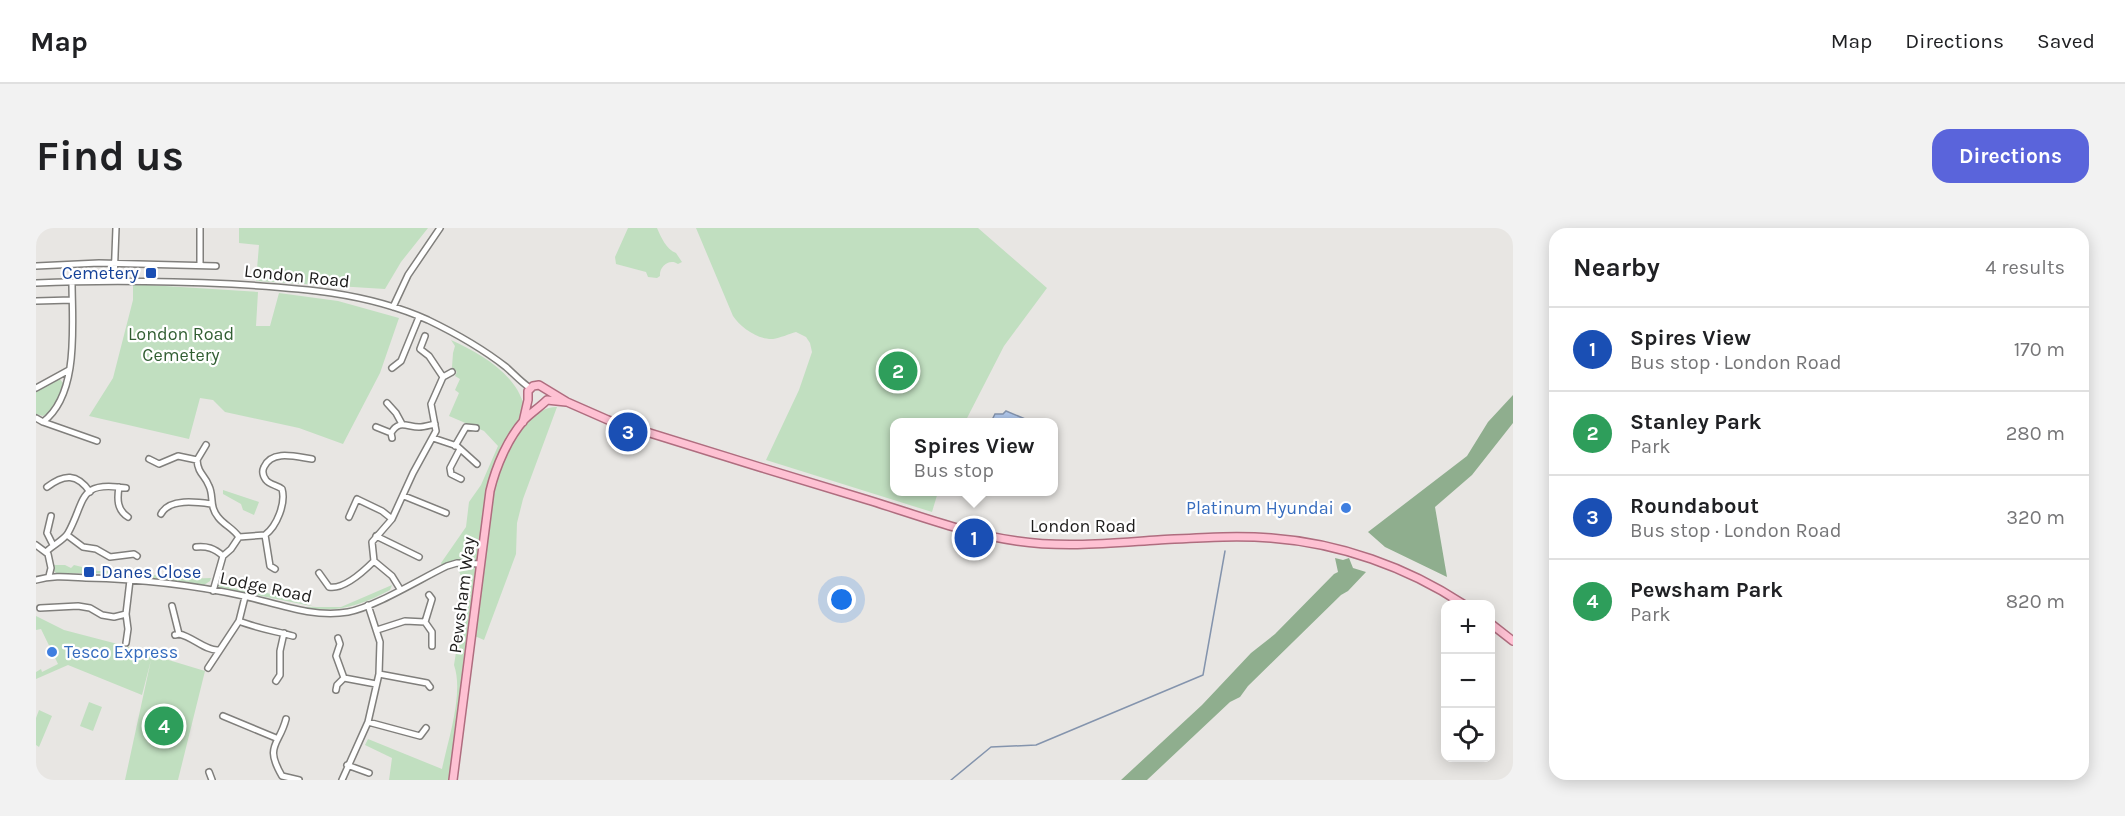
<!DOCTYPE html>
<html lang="en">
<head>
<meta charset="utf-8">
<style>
	:root { --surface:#fff; --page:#f2f2f2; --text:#202124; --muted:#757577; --line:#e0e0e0; --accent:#5a64db }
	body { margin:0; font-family:Karla,sans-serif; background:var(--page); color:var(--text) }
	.controls { position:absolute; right:18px; bottom:18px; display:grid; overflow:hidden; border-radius:12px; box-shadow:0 3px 15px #0003 }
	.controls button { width:54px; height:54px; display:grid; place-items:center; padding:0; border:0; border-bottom:2px solid var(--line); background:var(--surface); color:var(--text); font:30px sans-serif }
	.you { position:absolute; left:806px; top:372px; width:21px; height:21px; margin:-15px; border:4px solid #fff; border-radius:50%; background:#1a73e8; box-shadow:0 0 0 9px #1a73e833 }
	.badge { display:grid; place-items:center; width:39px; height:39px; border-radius:50%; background:var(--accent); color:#fff; font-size:20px; font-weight:700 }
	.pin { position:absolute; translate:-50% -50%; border:3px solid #fff; box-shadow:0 2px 6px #0006 }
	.popup { position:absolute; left:854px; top:190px; width:168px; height:78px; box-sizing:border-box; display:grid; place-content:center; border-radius:12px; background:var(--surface); filter:drop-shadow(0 2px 4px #0005); font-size:20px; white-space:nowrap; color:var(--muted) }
	.popup b { font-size:22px; color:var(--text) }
	.popup::after { content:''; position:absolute; left:50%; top:100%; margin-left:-12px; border:12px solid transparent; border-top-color:var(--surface) }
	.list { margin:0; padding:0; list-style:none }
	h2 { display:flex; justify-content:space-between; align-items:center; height:78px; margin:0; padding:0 24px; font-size:26px }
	h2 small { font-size:20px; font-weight:400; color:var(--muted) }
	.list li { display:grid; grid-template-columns:39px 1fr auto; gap:18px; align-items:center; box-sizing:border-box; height:84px; padding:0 24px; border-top:2px solid var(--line) }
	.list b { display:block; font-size:22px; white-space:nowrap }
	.list p { margin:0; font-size:20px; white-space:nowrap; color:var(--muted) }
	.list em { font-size:20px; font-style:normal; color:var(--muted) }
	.icon { flex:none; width:33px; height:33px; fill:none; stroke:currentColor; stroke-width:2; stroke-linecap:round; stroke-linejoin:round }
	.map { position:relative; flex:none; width:1477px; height:552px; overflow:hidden; border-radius:18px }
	header { display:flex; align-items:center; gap:36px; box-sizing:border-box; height:84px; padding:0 30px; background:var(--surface); border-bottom:2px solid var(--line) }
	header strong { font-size:28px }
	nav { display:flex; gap:33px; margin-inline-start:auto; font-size:21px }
	.intro { display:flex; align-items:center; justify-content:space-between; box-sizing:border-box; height:144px; padding:0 36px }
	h1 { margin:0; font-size:42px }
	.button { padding:15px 27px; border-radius:18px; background:var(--accent); color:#fff; font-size:21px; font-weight:700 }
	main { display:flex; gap:36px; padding:0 36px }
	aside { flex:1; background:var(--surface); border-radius:18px; box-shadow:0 3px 15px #0003 }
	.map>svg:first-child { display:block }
	.green { fill:#c1dfc0 }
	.forest { fill:#8fae8e }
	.water { fill:#b0c7eb; stroke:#8494ad; stroke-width:1.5 }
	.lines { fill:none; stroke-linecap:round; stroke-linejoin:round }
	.stream { stroke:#8494ad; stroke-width:1.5 }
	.minor-casing { stroke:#807f7c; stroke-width:8 }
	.major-casing { stroke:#af6d7f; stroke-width:10 }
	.minor { stroke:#fff; stroke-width:5 }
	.major { stroke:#fec1d3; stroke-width:7 }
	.transit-dot { fill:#1a4fb4; stroke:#fff; stroke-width:2 }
	.shop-dot { fill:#3f7fe0; stroke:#fff; stroke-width:2 }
	.labels { text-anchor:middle; stroke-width:4.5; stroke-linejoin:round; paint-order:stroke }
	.transit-label { font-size:18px; fill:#164399; stroke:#fff; text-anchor:end }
	.street-label { font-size:18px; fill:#1d1c1b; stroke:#fff }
	.park-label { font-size:18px; fill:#315e32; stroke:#fff }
	.shop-label { font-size:18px; fill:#366cbe; stroke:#fff; text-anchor:end }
</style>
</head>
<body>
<header>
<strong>Map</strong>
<nav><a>Map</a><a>Directions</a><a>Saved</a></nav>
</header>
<div class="intro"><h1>Find us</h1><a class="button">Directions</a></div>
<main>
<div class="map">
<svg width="1477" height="552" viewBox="0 0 1477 552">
	<rect width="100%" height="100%" fill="#e8e6e3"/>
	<path class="green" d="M 203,0 L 392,0 L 365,34 L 349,61 L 220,53 L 223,17 L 203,15 Z
		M 592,0 L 621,0 C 625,9 630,21 640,25 L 646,34 L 642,36 C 634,30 623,38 624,48 L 621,50 L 612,49 L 610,44 L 580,36 L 579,29 Z
		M 660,0 L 942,0 L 1011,60 L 968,118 L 929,194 L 858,194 L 858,264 L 902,264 L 896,284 L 730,232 L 763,162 L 776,124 L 774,115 L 770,109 L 760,104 C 753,106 744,110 737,111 C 722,112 704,99 697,88 Z
		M 97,56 L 222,64 L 220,98 L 234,98 L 243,65 L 302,73 L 363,90 L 344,145 L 307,216 L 263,200 L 189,184 L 177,172 L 164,170 L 153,211 L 53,188 L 77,150 L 97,72 Z
		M 415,112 C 443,125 480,145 488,178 L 480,198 C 495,194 504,178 521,179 L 487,271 L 481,295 L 480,326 L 448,412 L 441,409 L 433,410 L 414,552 L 353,552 L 356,530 L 329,517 L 332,511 L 406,541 C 412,512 428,465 418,437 L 430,361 L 421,338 L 408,342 L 405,335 L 430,299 L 433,274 L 445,257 L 462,218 L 448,203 L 413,188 L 423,165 L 419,162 L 424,151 L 419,148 L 421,144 L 416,139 L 417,125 L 419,118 Z
		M 23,150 L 27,155 C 23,168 20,182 7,188 L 0,186 L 0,163 Z
		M 187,262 L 223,274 L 218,287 L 207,282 L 205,276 L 187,266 Z
		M 17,337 L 29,337 L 35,340 L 38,337 L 62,343 L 80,343 L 110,348 L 112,346 C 132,350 154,351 175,350 L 174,353 L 168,357 L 93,347 L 55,345 L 21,346 L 17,342 Z
		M 182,354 C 194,358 205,365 217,361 L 280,379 L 185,360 L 181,357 Z
		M 356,357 L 354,362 C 324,378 298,386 265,379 L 305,379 Z
		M 0,388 L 28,402 L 116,425 L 116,427 L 169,443 L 142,552 L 89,552 L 115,432 L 106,467 L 32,437 L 0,451 L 0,444 L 5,441 L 6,444 L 22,436 L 5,401 L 0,402 Z
		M 53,474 L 66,479 L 57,503 L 44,498 Z
		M 3,482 L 16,488 L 3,519 L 0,517 L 0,490 Z"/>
	<path class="forest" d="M 1477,167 L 1477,195 L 1436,247 L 1399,279 L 1411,349 L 1349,319 L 1332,304 L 1431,228 L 1452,194 Z
		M 1299,330 L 1307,332 L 1313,330 L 1317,340 L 1330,344 L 1312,363 L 1305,367 L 1212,458 L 1204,469 L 1194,474 L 1111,552 L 1085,552 L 1166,477 L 1215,425 L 1239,406 L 1298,346 L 1302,344 Z"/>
	<path class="water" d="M 970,183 L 994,193 L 993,194 L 955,194 L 959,186 L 967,186 Z"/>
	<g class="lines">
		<path class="stream" d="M 915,552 L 955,519 L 1000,517 L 1167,447 L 1189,323"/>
		<g class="minor-casing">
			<path id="minor" d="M 164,37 L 164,0
				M 0,38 L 63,35 L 180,38
				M 78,53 L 80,0
				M 0,55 C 65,52 131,53 196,56 C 263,60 330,64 392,92 C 419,105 447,121 470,139 C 478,146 485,154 494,160
				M 0,73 L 36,72
				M 357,79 L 372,47 L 404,0
				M 389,108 L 384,121 L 393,128 L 407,149
				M 356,140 L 365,133 L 383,89
				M 0,160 L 33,142
				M 351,175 L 360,185 L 366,196
				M 0,190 L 7,194 C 44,166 36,95 36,54
				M 7,194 L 61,213
				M 340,199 L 355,205 L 356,210
				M 355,205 C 363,191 371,199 383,199 C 388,199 394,197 399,196
				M 397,210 L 421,218 L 441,236
				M 170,217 L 161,232 C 162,246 169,247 173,258 C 178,268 173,278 182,289 C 188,297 197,300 203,309
				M 419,218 L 430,199 L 440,200
				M 424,221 L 414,240 L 415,246 L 425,251
				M 113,231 L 123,236 L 142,228 L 161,232
				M 11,259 C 28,246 41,245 54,264
				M 83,259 C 81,271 81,282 92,289
				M 368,268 L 410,285
				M 125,286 C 133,270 161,274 175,276
				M 15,288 L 11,305 L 17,317
				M 313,289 L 321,271 L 346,283 L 356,291
				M 31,307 L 47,319 L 60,321 L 74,329 L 98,326 L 101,328
				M 229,307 L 234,338 L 239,341
				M 340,308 L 383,329
				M 0,317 L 12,326 L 15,340 L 13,348
				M 160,319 C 171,318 178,320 187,328
				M 11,323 C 17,317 28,312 32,305 C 50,273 41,252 90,260
				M 283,345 L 293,359 C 308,362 328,343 338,333
				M 0,352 C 17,347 32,349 50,350 C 103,351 157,357 208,368 C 242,376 277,390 312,384 C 339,379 384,351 411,338 L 421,335 L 445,336
				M 364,361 L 356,348 L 338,333 L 336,314 L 356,291 L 377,245 L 400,203 L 395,176 L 407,149 L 416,144
				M 177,363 L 187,328 L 195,321 L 203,309 L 229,307 C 241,298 250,275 246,261 C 241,257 234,257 230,252 C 227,248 226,243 228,239 C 236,221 261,229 276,231
				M 136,378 L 143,406
				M 4,380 L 42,378 L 54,380 L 66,387 L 78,389 L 90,386
				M 203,393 C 220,400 239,403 257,408
				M 389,394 L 396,371 L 393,367
				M 341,402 L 369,393 L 389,394 L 396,404 L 396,418
				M 139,407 L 143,406 C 157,409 170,423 182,422
				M 302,410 L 304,416 L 300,428 L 308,450 L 340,456
				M 90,415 L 92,401 L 90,386 L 94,352
				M 172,440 L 203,393 L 209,369
				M 343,446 L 391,455 L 394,459
				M 240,453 L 244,447 L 244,423 L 248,405
				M 300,462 L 301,457 L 308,450
				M 187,488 L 240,510
				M 250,491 C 243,518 228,517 246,548 L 263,552
				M 332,494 L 384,508 L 390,500
				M 311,537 L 333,545
				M 173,544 L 176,552
				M 306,552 L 332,494 L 343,446 L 344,414 L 332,377"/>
		</g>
		<g class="major-casing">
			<path id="major" d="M 487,194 L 492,172 L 492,163 L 497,158 L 503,157 L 531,174 L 572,192 C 659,219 745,246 832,272 C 881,287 930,306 981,313 C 1028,320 1075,315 1122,312 C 1160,310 1198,307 1235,310 C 1303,315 1371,339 1427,376
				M 1454,395 L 1477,413
				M 417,552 L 454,263 C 460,238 472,210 489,191 C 496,184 504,179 511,172 L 530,174"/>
		</g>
		<use href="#minor" class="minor"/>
		<use href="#major" class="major"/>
	</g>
	<g class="transit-dot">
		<rect x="109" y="39" width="12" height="12" rx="3"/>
		<rect x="47" y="338" width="12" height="12" rx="3"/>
	</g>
	<g class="shop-dot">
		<circle cx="1310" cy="280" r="6"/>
		<circle cx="16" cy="424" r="6"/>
	</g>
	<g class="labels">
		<g class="transit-label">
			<text x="103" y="51">Cemetery</text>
			<text x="65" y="350" text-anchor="start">Danes Close</text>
		</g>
		<g class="street-label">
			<text transform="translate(261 48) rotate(6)" y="6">London Road</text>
			<text x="1047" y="304">London Road</text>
			<text transform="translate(230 359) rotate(12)" y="6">Lodge Road</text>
			<text transform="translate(426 367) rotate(-83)" y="6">Pewsham Way</text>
		</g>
		<g class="park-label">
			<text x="145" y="112">London Road<tspan x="145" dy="21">Cemetery</tspan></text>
		</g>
		<g class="shop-label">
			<text x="1298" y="286">Platinum Hyundai</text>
			<text x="28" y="430" text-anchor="start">Tesco Express</text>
		</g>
	</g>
</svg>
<div class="controls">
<button>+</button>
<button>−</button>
<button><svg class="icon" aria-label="locate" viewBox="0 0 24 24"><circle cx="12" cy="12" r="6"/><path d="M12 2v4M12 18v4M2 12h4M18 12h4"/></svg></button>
</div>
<div class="you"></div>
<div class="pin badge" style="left:938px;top:310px;background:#1a4fb4">1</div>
<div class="popup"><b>Spires View</b>Bus stop</div>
<div class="pin badge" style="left:862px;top:143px;background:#2e9e5b">2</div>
<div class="pin badge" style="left:592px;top:204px;background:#1a4fb4">3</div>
<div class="pin badge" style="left:128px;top:498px;background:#2e9e5b">4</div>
</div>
<aside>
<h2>Nearby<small>4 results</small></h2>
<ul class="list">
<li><span class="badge" style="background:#1a4fb4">1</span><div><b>Spires View</b><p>Bus stop · London Road</p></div><em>170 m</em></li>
<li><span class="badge" style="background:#2e9e5b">2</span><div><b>Stanley Park</b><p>Park</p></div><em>280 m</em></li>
<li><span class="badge" style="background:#1a4fb4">3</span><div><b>Roundabout</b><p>Bus stop · London Road</p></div><em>320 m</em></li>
<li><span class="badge" style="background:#2e9e5b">4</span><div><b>Pewsham Park</b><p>Park</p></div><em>820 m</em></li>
</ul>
</aside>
</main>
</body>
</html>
